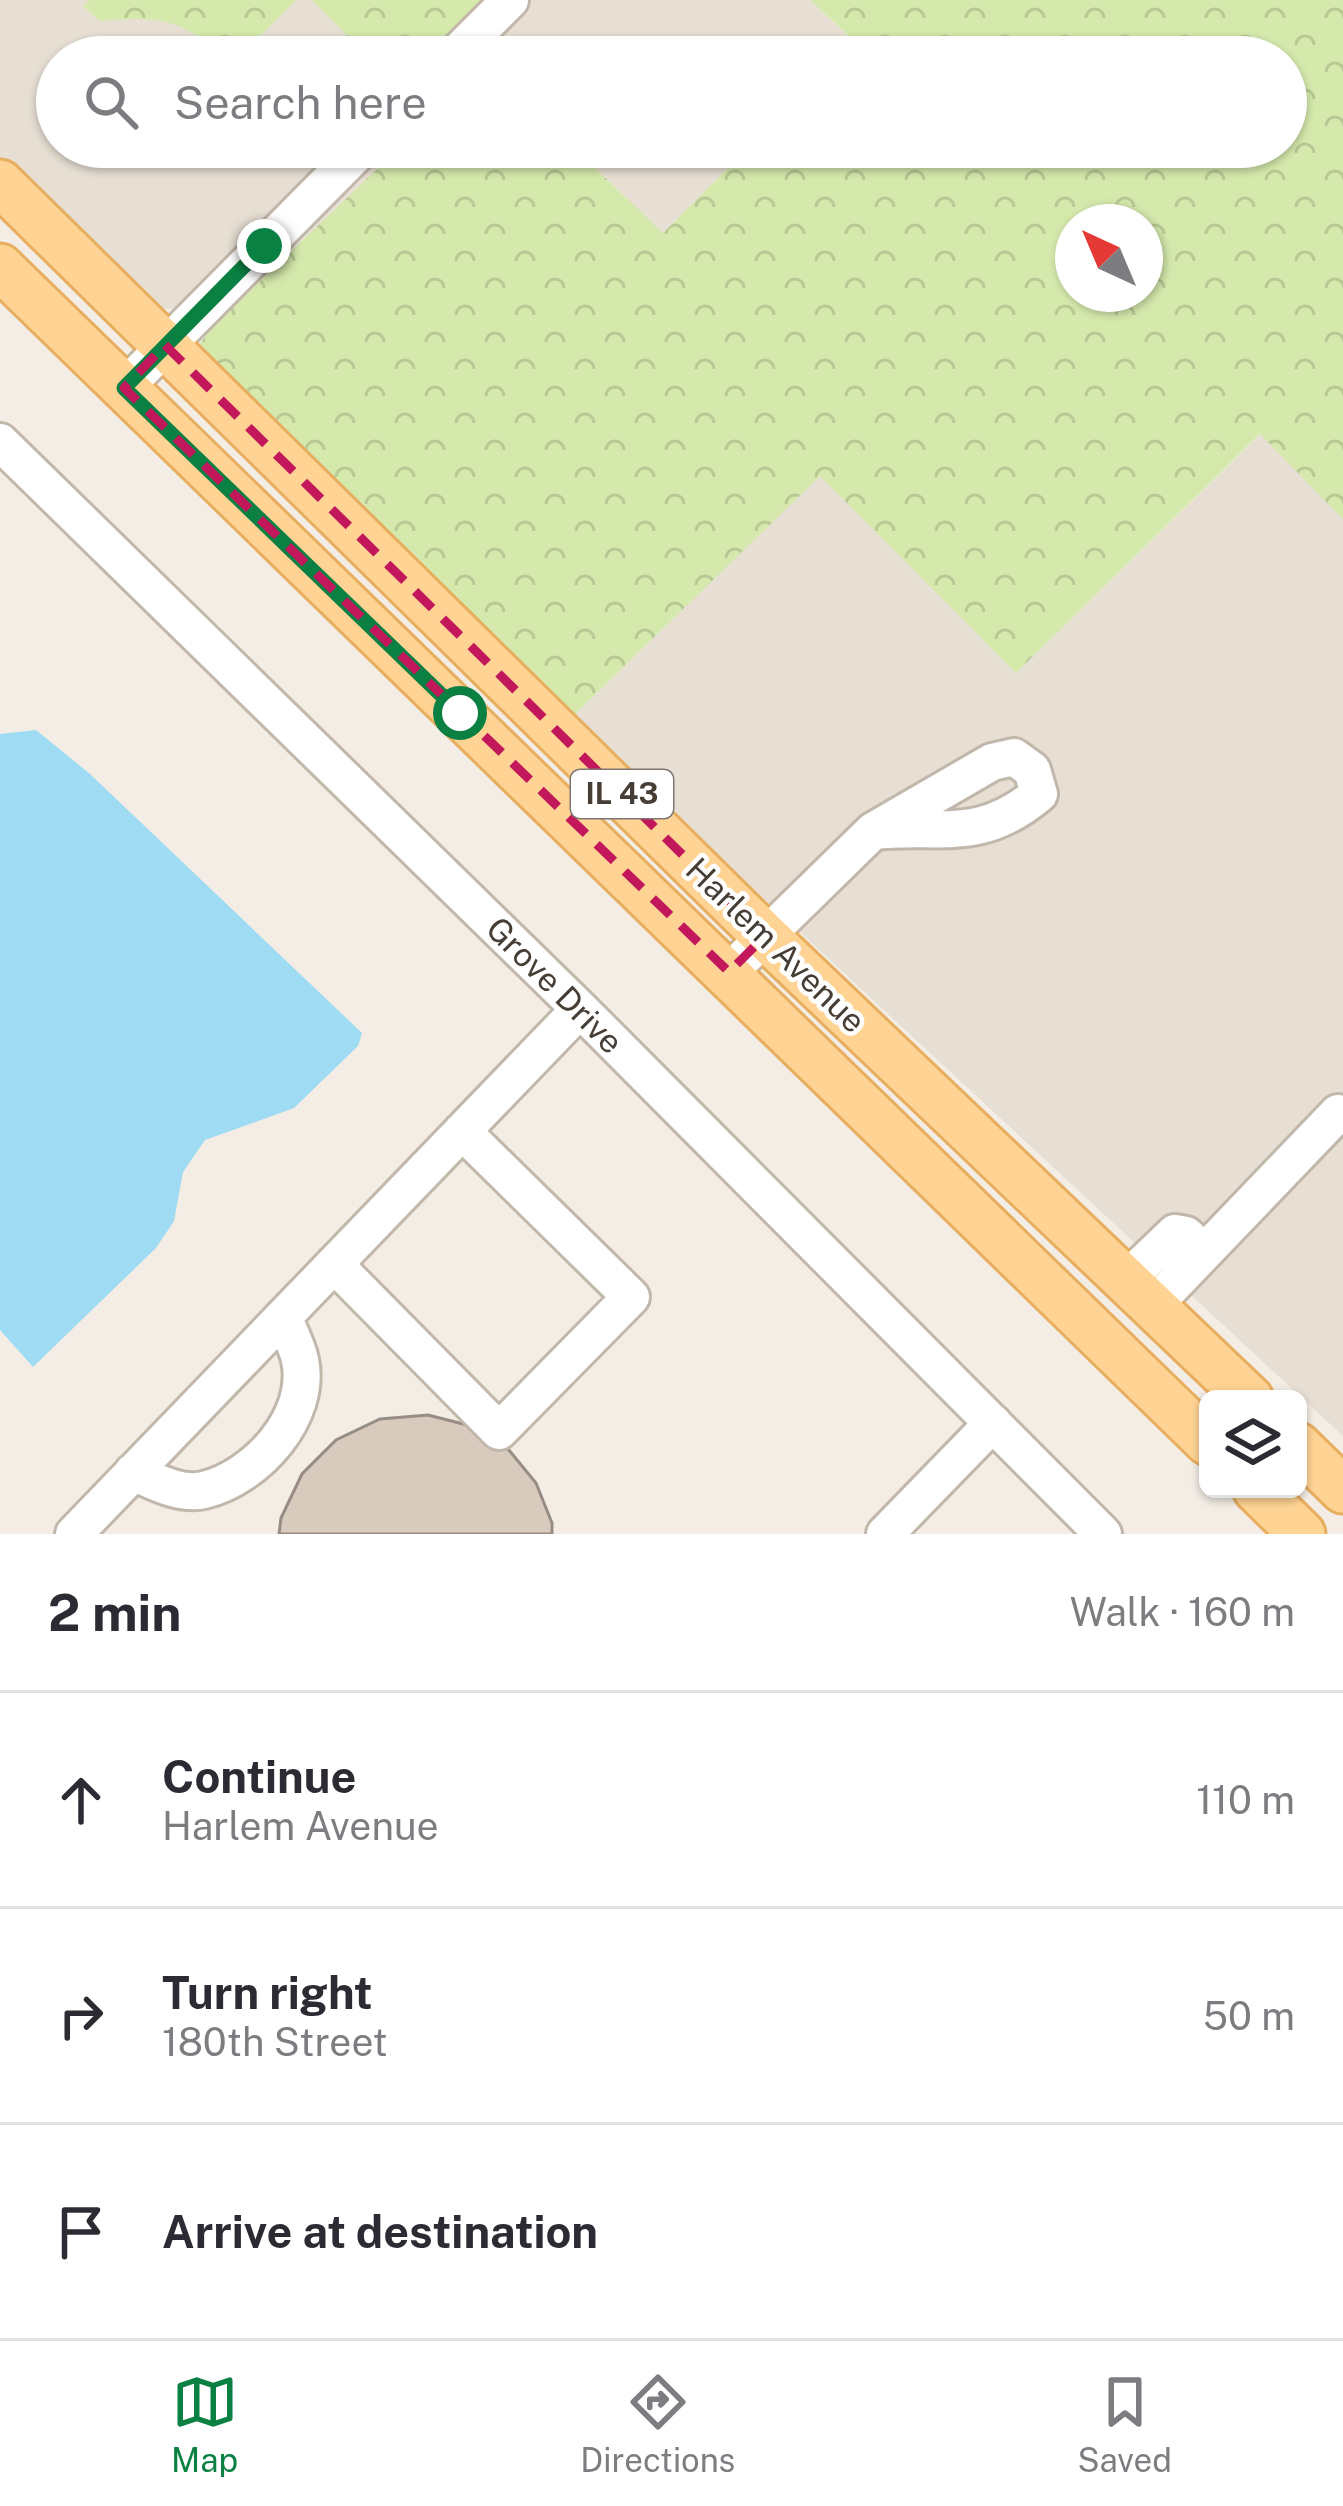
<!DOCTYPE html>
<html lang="en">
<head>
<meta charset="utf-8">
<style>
	:root { --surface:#fff; --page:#f2f2f3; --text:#2b2b33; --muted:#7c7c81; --line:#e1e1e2; --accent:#0b8043 }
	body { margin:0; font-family:"Public Sans",sans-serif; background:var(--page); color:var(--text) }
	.controls { position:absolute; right:36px; bottom:36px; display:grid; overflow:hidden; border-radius:18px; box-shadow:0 3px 9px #0004 }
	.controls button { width:108px; height:108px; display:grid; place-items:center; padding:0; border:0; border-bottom:3px solid var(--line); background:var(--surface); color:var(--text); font:60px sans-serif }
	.compass { position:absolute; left:1055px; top:204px; width:108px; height:108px; border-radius:50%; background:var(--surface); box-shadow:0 3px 9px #0004; rotate:316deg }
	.stop { position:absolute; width:36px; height:36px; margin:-27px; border:9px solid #0b8043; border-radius:50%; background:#fff }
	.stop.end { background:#0b8043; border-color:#fff; box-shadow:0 3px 12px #0008 }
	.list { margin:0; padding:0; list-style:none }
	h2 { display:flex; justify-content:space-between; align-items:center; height:156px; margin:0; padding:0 48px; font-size:51px }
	h2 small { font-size:39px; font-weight:400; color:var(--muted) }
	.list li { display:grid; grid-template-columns:78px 1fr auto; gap:36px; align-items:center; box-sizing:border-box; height:216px; padding:0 48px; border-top:3px solid var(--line) }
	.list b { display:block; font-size:45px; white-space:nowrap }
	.list p { margin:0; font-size:39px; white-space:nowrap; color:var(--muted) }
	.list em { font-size:39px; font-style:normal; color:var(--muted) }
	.icon { flex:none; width:66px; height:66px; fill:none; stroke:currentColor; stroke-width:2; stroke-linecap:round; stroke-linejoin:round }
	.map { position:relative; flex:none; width:1343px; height:1534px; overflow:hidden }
	.search { position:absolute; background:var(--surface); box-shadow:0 3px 9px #0004; left:36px; right:36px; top:36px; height:132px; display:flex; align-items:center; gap:30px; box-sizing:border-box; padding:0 42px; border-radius:66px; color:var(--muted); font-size:45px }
	.sheet { height:804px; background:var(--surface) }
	nav { display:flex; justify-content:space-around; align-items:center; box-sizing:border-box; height:168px; border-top:3px solid var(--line); background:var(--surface); font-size:33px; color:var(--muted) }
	nav a { display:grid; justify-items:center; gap:6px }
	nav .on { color:var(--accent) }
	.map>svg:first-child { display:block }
	.residential { fill:#e7dfd3 }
	.forest { fill:url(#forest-crowns); fill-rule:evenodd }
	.water { fill:#9fdbf3 }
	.building { fill:#d8cabd; stroke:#978d84; stroke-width:3 }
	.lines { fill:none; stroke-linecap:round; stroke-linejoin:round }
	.minor-casing { stroke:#c2b7ab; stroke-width:42 }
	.major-casing { stroke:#e8ae5f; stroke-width:51 }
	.minor { stroke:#fff; stroke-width:36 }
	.major { stroke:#ffd393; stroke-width:45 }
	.route { stroke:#0b8043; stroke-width:15 }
	.marked { fill:none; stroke:#c2185b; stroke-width:9; stroke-dasharray:24 15; stroke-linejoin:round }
	.labels { text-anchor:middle; stroke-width:9; stroke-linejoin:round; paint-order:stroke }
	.shield { fill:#fff; stroke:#7e7772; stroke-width:3 }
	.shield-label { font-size:30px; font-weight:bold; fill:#463d35 }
	.street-label { font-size:33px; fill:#463d35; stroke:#fff }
</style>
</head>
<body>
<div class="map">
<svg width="1343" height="1534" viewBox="0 0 1343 1534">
	<defs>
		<pattern id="forest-crowns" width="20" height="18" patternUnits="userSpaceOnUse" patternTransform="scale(3)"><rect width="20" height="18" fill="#d5e9ac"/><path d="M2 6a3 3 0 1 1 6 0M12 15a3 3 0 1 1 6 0" fill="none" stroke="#b8c995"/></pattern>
	</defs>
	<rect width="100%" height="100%" fill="#f3ede5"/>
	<path class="residential" d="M 0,0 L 89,0 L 84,7 L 100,21 L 150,16 L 198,32 L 224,57 L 57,57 L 57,147 L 400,147 L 214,325 L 188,298 L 171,309 L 147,309 L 0,164 Z
		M 296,0 L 312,0 L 368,57 L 239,57 Z
		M 495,0 L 810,0 L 854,42 L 839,57 L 438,57 Z
		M 573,147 L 749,147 L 663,233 Z
		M 1261,434 L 1343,519 L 1343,1436 L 570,719 L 820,475 L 1016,673 Z"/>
	<path class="forest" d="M 89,0 L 296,0 L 239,57 L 224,57 C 182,18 156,16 100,21 L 83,6 Z
		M 312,0 L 495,0 L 438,57 L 368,57 Z
		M 810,0 L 1343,0 L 1343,519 L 1260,434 L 1016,673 L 820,476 L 570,719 L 195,350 L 214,325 L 400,147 L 573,147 L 663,233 L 749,147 L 1286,147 L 1286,57 L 839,57 L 854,41 ZM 1073,222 L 1145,222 L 1145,294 L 1073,294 Z"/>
	<path class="water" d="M 36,730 L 90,774 L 362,1033 L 358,1046 L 294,1108 L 205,1140 L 183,1172 L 174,1221 L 156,1248 L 33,1367 L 0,1330 L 0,734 Z"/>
	<path class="building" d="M 163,39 L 181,57 L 146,57 Z
		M 428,1415 L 471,1426 L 508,1449 L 536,1483 L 552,1523 L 552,1534 L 279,1534 L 281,1518 L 302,1474 L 336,1440 L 380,1419 Z"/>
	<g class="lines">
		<g class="minor-casing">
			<path id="minor" d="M 453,57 L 510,0
				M 124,388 L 363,147
				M 0,442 L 580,1009 L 1103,1534
				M 729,972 L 873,831 L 992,762 L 1014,757 L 1032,770 L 1039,794 C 979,844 941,824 873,831
				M 334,1264 L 499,1431 L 631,1297 L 462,1131
				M 1127,1279 L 1175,1233 L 1186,1235 L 1204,1252
				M 1154,1305 L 1338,1113
				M 133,1472 C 154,1481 181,1496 204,1490 C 257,1477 312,1416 300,1360 C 297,1346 289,1331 283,1317
				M 74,1534 L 580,1009
				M 885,1534 L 993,1423"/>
		</g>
		<g class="major-casing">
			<path id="major" d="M 0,183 L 765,936 L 1250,1399
				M 0,267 L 1208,1442
				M 1298,1446 L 1343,1490
				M 1256,1489 L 1302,1534"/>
		</g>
		<use href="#minor" class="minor"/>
		<use href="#major" class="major"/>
	</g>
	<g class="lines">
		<path class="route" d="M 264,246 L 124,388 L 460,713"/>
	</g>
	<path class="marked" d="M 165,345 L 765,936 L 729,972 L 124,388 Z"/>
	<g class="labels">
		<rect class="shield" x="571" y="770" width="102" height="48" rx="9"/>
		<g class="shield-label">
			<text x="622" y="804">IL 43</text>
		</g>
		<g class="street-label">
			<text transform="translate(776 945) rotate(44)" y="12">Harlem Avenue</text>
			<text transform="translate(555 985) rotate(45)" y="12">Grove Drive</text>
		</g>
	</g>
</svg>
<div class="controls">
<button><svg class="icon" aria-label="layers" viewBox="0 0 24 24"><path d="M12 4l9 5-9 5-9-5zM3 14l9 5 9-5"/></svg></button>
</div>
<svg class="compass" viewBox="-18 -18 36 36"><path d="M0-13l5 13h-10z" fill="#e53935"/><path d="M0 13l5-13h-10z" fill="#7c7c81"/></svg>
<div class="stop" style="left:460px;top:713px"></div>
<div class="stop end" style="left:264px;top:246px"></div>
<div class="search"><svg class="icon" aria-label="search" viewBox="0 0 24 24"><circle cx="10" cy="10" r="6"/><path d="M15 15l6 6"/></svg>Search here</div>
</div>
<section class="sheet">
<h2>2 min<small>Walk · 160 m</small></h2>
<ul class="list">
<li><svg class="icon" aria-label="ahead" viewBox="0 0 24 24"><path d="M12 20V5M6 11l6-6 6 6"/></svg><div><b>Continue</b><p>Harlem Avenue</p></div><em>110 m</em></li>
<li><svg class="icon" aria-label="right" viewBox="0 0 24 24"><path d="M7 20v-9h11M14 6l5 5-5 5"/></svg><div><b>Turn right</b><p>180th Street</p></div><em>50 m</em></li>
<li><svg class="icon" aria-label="arrive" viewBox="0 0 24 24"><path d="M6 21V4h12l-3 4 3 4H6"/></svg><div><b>Arrive at destination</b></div></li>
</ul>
</section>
<nav>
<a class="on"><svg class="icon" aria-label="map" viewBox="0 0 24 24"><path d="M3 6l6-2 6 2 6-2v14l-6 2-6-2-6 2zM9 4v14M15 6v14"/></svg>Map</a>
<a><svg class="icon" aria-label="directions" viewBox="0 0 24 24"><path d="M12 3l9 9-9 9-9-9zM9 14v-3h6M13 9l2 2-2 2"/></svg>Directions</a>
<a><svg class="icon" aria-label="saved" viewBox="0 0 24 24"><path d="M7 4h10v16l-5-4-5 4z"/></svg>Saved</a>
</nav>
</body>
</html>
